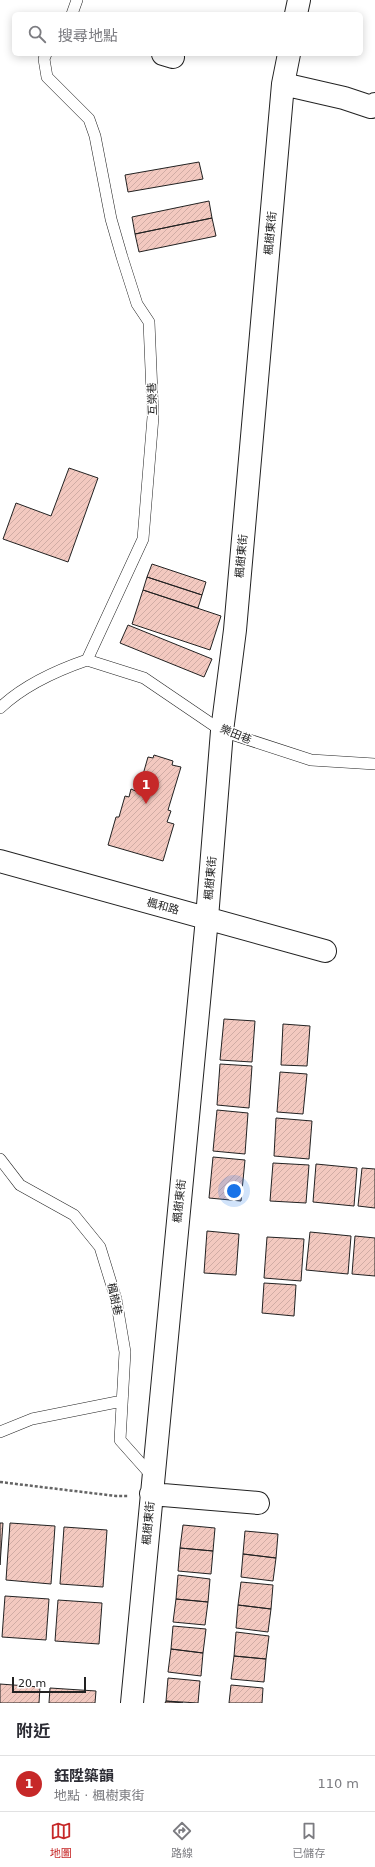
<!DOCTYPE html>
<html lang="zh-TW">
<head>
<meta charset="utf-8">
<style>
	:root { --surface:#fff; --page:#f7f7f7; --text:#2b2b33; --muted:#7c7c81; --line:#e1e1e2; --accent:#c62828 }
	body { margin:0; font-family:"DejaVu Sans","Noto Sans TC",sans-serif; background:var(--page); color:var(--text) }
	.scale { position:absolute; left:12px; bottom:10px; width:74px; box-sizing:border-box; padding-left:4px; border:2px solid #222; border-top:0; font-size:11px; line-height:14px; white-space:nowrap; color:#222; -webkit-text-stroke:3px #fff; paint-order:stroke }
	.you { position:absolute; left:234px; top:1191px; width:14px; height:14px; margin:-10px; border:3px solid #fff; border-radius:50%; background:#1a73e8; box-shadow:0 0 0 6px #1a73e833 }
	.badge { display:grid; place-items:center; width:26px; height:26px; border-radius:50%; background:var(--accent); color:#fff; font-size:13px; font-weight:700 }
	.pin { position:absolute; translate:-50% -33px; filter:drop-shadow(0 1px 2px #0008) }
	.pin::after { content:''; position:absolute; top:21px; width:14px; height:12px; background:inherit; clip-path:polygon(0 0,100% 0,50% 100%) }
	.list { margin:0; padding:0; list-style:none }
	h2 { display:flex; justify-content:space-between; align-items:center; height:52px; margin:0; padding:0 16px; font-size:17px }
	h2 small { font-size:13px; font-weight:400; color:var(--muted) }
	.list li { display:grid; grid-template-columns:26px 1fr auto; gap:12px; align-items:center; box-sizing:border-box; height:56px; padding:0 16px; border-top:1px solid var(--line) }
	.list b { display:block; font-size:15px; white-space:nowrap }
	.list p { margin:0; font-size:13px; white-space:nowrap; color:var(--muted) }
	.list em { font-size:13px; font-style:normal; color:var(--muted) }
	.icon { flex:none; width:22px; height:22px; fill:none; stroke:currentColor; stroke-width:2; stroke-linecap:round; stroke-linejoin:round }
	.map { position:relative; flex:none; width:375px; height:1703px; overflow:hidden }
	.search { position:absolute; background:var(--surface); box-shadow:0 2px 10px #0003; left:12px; right:12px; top:12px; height:44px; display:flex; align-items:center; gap:10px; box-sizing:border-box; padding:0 14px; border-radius:6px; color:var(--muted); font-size:15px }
	.sheet { height:108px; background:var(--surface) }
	nav { display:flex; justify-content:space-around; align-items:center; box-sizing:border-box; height:56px; border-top:1px solid var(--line); background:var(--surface); font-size:11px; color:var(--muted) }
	nav a { display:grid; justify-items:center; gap:2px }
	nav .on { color:var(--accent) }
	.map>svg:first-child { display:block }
	.building { fill:url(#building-hatch); stroke:#222 }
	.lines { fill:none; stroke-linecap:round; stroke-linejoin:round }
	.service-casing { stroke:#222; stroke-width:12 }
	.minor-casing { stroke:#222; stroke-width:24 }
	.path { stroke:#646464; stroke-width:2.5; stroke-dasharray:3 2; stroke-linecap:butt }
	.service { stroke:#fff; stroke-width:11 }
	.minor { stroke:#fff; stroke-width:22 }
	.labels { text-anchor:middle; stroke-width:3; stroke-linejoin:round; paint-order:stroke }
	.street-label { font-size:11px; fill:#222; stroke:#fff }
</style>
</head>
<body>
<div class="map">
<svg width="375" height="1703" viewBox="0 0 375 1703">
	<defs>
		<pattern id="building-hatch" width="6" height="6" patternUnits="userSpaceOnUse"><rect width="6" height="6" fill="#f3c9c0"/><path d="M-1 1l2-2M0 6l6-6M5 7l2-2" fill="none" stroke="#d0aca5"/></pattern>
	</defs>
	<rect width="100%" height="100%" fill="#fff"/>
	<path class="building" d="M 199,162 L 203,179 L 128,192 L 125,175 Z
		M 209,201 L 212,218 L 135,234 L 132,217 Z
		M 212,218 L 216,236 L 139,252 L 135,234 Z
		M 69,468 L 98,478 L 68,562 L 3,539 L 16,503 L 51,516 Z
		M 152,564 L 206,582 L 202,595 L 147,577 Z
		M 147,577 L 202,595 L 198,608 L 143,590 Z
		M 143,590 L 221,616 L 210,650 L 132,624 Z
		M 128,625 L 212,659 L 204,677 L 120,643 Z
		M 154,755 L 173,761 L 172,765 L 181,767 L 168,810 L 171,811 L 167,822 L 174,824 L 163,861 L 108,845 L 116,817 L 119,817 L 125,796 L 129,797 L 131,789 L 138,792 L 148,757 L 153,758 Z
		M 224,1019 L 255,1021 L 252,1062 L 220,1060 Z
		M 283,1024 L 310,1026 L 307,1066 L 281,1065 Z
		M 220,1064 L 252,1066 L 249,1108 L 217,1105 Z
		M 280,1072 L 307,1074 L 303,1114 L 277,1112 Z
		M 217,1110 L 248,1113 L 245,1154 L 213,1151 Z
		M 276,1118 L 312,1121 L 309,1159 L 274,1156 Z
		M 213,1157 L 245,1160 L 241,1201 L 209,1198 Z
		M 273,1163 L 309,1165 L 306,1203 L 270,1201 Z
		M 316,1164 L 357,1168 L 354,1206 L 313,1202 Z
		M 362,1168 L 375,1169 L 375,1208 L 358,1206 Z
		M 207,1231 L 239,1234 L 236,1275 L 204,1273 Z
		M 310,1232 L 351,1236 L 348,1274 L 306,1270 Z
		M 355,1236 L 375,1238 L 375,1276 L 352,1274 Z
		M 267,1237 L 304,1239 L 301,1281 L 264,1278 Z
		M 264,1283 L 296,1285 L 294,1316 L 262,1313 Z
		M 0,1523 L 3,1523 L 0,1565 Z
		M 10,1523 L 55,1526 L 51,1584 L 6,1580 Z
		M 183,1525 L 215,1528 L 213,1551 L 180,1548 Z
		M 64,1527 L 107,1530 L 103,1587 L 60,1584 Z
		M 245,1531 L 278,1534 L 276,1558 L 243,1554 Z
		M 180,1548 L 213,1551 L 211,1574 L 178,1571 Z
		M 243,1554 L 276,1558 L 273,1581 L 241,1577 Z
		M 178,1575 L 210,1579 L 208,1602 L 176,1599 Z
		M 241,1582 L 273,1585 L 271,1609 L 238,1605 Z
		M 5,1596 L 49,1599 L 46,1640 L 2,1637 Z
		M 176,1599 L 208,1602 L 205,1625 L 173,1622 Z
		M 58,1600 L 102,1603 L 99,1644 L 55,1641 Z
		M 238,1605 L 271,1609 L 268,1632 L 236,1628 Z
		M 173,1626 L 206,1629 L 203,1653 L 171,1649 Z
		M 236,1632 L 269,1636 L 266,1659 L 234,1656 Z
		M 171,1649 L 203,1653 L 201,1676 L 168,1672 Z
		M 234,1656 L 266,1659 L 264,1682 L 231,1679 Z
		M 168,1678 L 200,1681 L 198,1703 L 166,1701 Z
		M 0,1684 L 40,1687 L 39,1703 L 0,1703 Z
		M 231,1685 L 263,1688 L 262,1703 L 229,1703 Z
		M 50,1688 L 96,1691 L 95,1703 L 49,1703 Z
		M 166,1701 L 183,1703 L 165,1703 Z"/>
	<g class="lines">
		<g class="service-casing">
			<path id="service" d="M 72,14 L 77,0
				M 87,660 L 144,678 L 222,731 L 311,760 L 375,764
				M 0,708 C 24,685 55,671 87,660 L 143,539 L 153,417 L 149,322 L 137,304 L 122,257 L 111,219 L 95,136 L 89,119 L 47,77 L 44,59 L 46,54
				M 0,1159 L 20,1185 L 74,1215 L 100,1247 L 116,1299 L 125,1352 L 120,1440 L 152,1476
				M 0,1432 L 32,1419 L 122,1401"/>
		</g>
		<g class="minor-casing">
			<path id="minor" d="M 296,14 L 299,0
				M 163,54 L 173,57
				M 283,84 L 344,98 L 371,107 L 375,104
				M 0,861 L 325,951
				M 151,1494 L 258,1503
				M 132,1703 L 207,918 L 222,731 L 235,630 L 283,84 L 289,54"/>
		</g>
		<path class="path" d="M 0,1482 L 116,1496 L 129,1496"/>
		<use href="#service" class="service"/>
		<use href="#minor" class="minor"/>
	</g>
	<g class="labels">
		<g class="street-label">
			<text transform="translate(270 233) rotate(-85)" y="4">楓樹東街</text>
			<text transform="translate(152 399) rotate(-92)" y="4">互榮巷</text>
			<text transform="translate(241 556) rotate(-85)" y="4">楓樹東街</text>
			<text transform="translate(236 734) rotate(22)" y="4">樂田巷</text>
			<text transform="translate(210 878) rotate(-85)" y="4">楓樹東街</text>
			<text transform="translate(163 906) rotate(15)" y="4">楓和路</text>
			<text transform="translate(179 1201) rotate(-84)" y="4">楓樹東街</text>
			<text transform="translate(115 1299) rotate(77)" y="4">楓樹巷</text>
			<text transform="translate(148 1523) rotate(-85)" y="4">楓樹東街</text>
		</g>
	</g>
</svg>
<div class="scale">20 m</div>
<div class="you"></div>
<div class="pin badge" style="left:146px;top:804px">1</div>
<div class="search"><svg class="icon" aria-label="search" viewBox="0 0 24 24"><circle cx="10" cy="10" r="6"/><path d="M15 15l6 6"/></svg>搜尋地點</div>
</div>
<section class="sheet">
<h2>附近<small></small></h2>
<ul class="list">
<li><span class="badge">1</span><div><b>鈺陞築韻</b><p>地點 · 楓樹東街</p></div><em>110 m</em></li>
</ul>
</section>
<nav>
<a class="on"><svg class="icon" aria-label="map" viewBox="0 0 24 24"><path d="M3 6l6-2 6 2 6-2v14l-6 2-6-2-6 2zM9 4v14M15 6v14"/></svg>地圖</a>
<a><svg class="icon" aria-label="directions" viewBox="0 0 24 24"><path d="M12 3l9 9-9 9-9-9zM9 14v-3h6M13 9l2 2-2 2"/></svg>路線</a>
<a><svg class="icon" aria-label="saved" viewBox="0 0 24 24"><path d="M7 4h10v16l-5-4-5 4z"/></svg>已儲存</a>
</nav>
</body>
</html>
